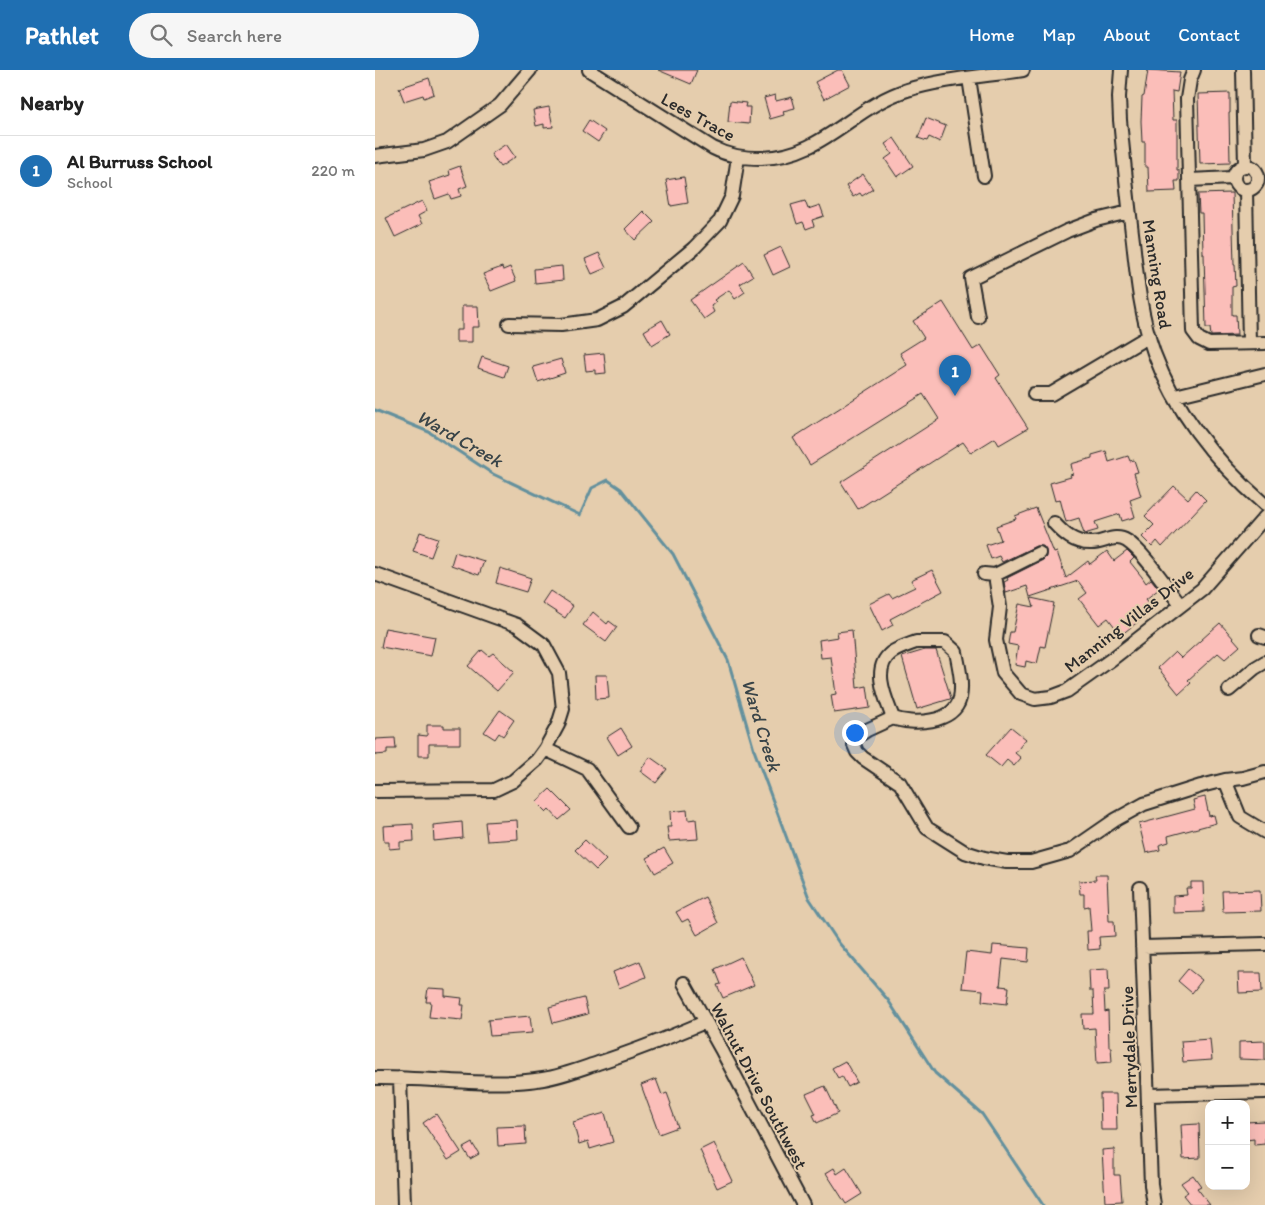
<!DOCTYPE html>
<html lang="en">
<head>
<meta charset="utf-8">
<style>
	:root { --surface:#fff; --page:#f6f6f6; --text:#222; --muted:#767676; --line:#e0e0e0; --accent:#1f6fb2 }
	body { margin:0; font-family:Itim,sans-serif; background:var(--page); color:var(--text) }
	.controls { position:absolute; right:15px; bottom:15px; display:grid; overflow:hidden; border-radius:10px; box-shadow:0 5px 20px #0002 }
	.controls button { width:45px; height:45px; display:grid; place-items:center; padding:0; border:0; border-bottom:1px solid var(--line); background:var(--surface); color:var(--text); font:25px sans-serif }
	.you { position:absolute; left:479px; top:662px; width:18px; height:18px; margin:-12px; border:4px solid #fff; border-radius:50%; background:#1a73e8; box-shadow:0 0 0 8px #1a73e833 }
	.badge { display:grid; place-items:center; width:32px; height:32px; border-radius:50%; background:var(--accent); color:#fff; font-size:16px; font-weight:700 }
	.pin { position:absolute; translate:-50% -41px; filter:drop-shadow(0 1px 2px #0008) }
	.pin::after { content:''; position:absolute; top:26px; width:18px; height:15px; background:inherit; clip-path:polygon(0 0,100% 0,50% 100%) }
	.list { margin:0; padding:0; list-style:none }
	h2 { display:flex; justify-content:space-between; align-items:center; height:65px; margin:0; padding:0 20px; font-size:21px }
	h2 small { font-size:16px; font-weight:400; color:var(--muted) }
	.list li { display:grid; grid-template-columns:32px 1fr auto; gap:15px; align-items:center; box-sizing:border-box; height:70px; padding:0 20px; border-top:1px solid var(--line) }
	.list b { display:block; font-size:19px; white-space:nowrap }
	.list p { margin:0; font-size:16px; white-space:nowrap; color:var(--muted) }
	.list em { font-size:16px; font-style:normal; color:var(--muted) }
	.icon { flex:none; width:28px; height:28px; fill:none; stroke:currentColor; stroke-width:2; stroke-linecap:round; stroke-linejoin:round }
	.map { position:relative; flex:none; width:890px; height:1135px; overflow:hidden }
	header { display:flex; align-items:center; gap:30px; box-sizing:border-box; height:70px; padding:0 25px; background:var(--accent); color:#fff }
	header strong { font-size:24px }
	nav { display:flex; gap:28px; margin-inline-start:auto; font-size:18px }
	.search { width:350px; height:45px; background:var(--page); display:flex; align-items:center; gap:12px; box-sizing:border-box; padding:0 18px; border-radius:28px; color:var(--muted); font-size:19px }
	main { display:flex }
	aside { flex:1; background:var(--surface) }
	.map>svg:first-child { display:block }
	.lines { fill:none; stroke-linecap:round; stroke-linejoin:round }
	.stream { stroke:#63909d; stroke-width:3 }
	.building { fill:#fbbeb9; stroke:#2b2b2b }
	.minor-casing { stroke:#2b2b2b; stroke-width:16 }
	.minor { stroke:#e5cdad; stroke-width:12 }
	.labels { text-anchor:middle; stroke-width:4; stroke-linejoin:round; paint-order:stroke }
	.street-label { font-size:18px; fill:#2b2b2b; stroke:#e5cdad }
	.water-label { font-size:19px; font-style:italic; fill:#394448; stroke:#e5cdad }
</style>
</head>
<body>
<header>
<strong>Pathlet</strong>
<div class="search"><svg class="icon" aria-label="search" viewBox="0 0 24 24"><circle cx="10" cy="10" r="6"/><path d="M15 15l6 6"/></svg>Search here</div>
<nav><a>Home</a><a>Map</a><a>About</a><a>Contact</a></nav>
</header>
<main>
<aside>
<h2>Nearby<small></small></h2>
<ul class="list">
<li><span class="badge">1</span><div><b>Al Burruss School</b><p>School</p></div><em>220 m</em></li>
</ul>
</aside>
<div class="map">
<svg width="890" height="1135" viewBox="0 0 890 1135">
	<rect width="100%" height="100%" fill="#e5cdad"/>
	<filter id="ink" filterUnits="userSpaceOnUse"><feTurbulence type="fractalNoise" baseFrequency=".02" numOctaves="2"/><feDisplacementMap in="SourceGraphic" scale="10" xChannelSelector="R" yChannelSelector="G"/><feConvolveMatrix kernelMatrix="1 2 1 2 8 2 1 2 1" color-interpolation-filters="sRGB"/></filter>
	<g filter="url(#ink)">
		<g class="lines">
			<path class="stream" d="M 0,340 L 54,362 L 118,404 L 205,445 L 217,418 L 233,410 L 246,419 L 298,484 L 353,590 L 379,680 L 434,828 L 464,873 L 513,930 L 560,1003 L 607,1044 L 668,1135"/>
		</g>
		<path class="building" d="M 283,0 L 322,0 L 316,14 Z
			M 463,0 L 467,0 L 475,15 L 449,29 L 440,12 Z
			M 773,0 L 805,2 L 802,22 L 797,21 L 798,50 L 802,50 L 802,100 L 804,100 L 804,111 L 800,111 L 801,121 L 774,122 L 773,97 L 770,97 L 770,72 L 767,72 L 766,51 L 767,27 L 769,26 Z
			M 54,8 L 59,24 L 49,28 L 48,25 L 29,31 L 24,18 Z
			M 855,23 L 855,43 L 854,43 L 855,93 L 825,94 L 823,24 Z
			M 400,25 L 401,31 L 417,27 L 420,38 L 408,41 L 409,45 L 395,49 L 389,28 Z
			M 355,31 L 371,33 L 370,37 L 375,37 L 374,54 L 353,52 Z
			M 174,37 L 178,57 L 169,58 L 169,54 L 161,56 L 158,40 Z
			M 551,48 L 571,56 L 565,72 L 554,67 L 552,71 L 543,68 Z
			M 214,50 L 230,61 L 223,72 L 207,61 Z
			M 519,68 L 538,96 L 522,107 L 510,89 L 517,84 L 510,74 Z
			M 131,74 L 140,87 L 125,97 L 116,84 Z
			M 85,96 L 92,116 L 84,119 L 86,126 L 76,129 L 74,124 L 60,129 L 54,112 L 75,105 L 74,100 Z
			M 488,104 L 498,119 L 487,126 L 485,123 L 478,127 L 471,116 Z
			M 309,107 L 313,133 L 296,136 L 291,110 Z
			M 857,123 L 859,195 L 860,195 L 861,216 L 857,217 L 857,245 L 861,245 L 862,265 L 836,266 L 835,258 L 831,258 L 829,184 L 828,184 L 827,143 L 824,143 L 823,124 Z
			M 47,131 L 52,141 L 43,146 L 47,154 L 20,167 L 11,148 Z
			M 430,131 L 433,139 L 445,135 L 449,146 L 437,150 L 439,156 L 431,159 L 428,152 L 422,154 L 416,135 Z
			M 268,141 L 279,152 L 260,170 L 250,159 Z
			M 406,177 L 415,197 L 398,205 L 389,185 Z
			M 224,183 L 231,198 L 217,204 L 210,189 Z
			M 369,192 L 378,206 L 365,214 L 370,222 L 360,229 L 354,220 L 339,230 L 341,232 L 336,236 L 339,242 L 329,249 L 315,230 Z
			M 187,196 L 188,210 L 160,213 L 159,199 Z
			M 127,197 L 128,200 L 135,197 L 141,211 L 116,221 L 108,204 Z
			M 568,232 L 598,280 L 606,275 L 625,305 L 621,308 L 653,358 L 624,375 L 620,368 L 596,383 L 588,372 L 483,439 L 466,412 L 564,349 L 548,324 L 435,395 L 418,368 L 532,295 L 525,283 L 549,268 L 538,251 Z
			M 87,236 L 103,236 L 104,257 L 97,257 L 97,272 L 81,272 L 81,260 L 87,260 Z
			M 287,250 L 295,264 L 277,275 L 269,261 Z
			M 229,283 L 231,303 L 220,304 L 220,300 L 211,301 L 209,285 Z
			M 107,287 L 133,296 L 129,307 L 103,298 Z
			M 186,289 L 190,303 L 163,312 L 158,297 Z
			M 731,381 L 734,392 L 753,386 L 755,391 L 759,390 L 763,402 L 759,403 L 766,426 L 755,430 L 760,447 L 747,451 L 745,444 L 720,452 L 723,460 L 709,464 L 704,448 L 691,452 L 685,429 L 680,431 L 675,413 L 696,407 L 695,405 L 698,404 L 696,394 L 717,388 L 717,385 Z
			M 799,416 L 813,429 L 821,420 L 831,430 L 787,477 L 782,471 L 777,477 L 767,467 L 779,455 L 770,446 Z
			M 661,438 L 679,483 L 682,482 L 691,508 L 713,491 L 715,494 L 732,481 L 739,491 L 752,481 L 759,488 L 755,492 L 767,507 L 771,513 L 776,509 L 784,519 L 771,529 L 779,539 L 746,565 L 733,548 L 724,555 L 704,529 L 712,523 L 703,511 L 655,527 L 652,516 L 631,523 L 629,512 L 633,510 L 632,508 L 668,490 L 671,487 L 671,480 L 668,476 L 661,476 L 627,492 L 624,486 L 616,489 L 611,475 L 626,470 L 621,456 L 641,449 L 640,446 Z
			M 45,462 L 63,468 L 56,487 L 38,481 Z
			M 80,482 L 109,491 L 104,505 L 76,495 Z
			M 125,498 L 156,508 L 151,522 L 121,513 Z
			M 557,500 L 568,521 L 515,549 L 518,555 L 507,561 L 494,534 L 514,524 L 517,528 L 540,517 L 536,510 Z
			M 175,521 L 198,536 L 190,548 L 167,533 Z
			M 656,528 L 679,533 L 670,577 L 666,576 L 662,594 L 651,591 L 650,597 L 640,595 L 643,576 L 633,574 L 635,562 L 638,562 L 644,534 L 659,537 Z
			M 218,542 L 232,554 L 234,551 L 242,557 L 231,572 L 208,555 Z
			M 845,553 L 865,576 L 850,589 L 843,583 L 813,610 L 816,613 L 804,624 L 783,598 L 800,582 L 806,588 Z
			M 10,558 L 60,567 L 56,586 L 6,577 Z
			M 477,560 L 482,618 L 492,616 L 495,638 L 459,643 L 456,625 L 461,624 L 460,617 L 456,587 L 446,588 L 444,570 L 463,567 L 462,562 Z
			M 107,580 L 114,586 L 118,583 L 139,602 L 122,621 L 93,596 Z
			M 550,580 L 561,580 L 576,628 L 575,629 L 542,639 L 527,587 Z
			M 220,605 L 232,605 L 234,628 L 221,629 Z
			M 125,640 L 139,650 L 128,666 L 124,663 L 120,669 L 109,662 Z
			M 52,655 L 69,655 L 69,658 L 85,658 L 85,674 L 54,674 L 54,686 L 43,686 L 43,665 L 52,666 Z
			M 636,657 L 651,669 L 640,683 L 646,688 L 639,696 L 632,690 L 626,697 L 611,685 Z
			M 246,658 L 257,676 L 243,685 L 232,667 Z
			M 20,668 L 21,679 L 12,679 L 12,684 L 0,685 L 0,669 Z
			M 275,687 L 292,699 L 281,713 L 265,701 Z
			M 175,719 L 196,740 L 184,750 L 174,739 L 171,742 L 161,732 Z
			M 830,727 L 834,746 L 839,745 L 841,753 L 793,766 L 794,772 L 784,775 L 785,780 L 771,783 L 764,754 L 820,739 L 818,730 Z
			M 312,740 L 313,750 L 321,749 L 323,769 L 294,771 L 292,757 L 296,757 L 295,742 Z
			M 142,750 L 143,769 L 112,771 L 110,752 Z
			M 87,752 L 88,768 L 59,771 L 58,755 Z
			M 38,754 L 39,771 L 25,772 L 25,778 L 14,779 L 14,772 L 9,772 L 8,756 Z
			M 210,770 L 231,790 L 221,800 L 200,780 Z
			M 289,778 L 298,793 L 280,803 L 271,788 Z
			M 720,805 L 732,805 L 734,851 L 739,851 L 740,866 L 724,867 L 725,879 L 713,880 L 712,861 L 716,861 L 714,836 L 709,837 L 709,824 L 705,824 L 704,811 L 721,810 Z
			M 816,812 L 828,812 L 829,842 L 798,843 L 798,826 L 812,825 L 811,818 L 816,818 Z
			M 885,820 L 886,841 L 848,842 L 847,821 Z
			M 330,827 L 343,853 L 322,865 L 313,849 L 307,852 L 301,842 Z
			M 618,875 L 654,878 L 653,892 L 628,889 L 625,916 L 634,917 L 632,934 L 607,931 L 608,920 L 587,918 L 591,882 L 617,885 Z
			M 366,887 L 379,915 L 348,928 L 342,915 L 346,914 L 340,899 Z
			M 265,891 L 271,907 L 244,918 L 238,902 Z
			M 733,899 L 734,921 L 729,921 L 730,942 L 733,941 L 734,977 L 736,977 L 737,992 L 722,993 L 720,958 L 708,959 L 707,944 L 719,944 L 718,921 L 715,921 L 714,900 Z
			M 813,899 L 827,910 L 817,923 L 803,911 Z
			M 863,903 L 886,903 L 887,922 L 864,923 Z
			M 53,918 L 70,919 L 70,926 L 87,928 L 86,935 L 89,935 L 87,950 L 54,947 L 56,932 L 51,932 Z
			M 209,928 L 213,944 L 178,953 L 174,937 Z
			M 155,946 L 157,963 L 115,966 L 113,950 Z
			M 835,969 L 837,990 L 808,992 L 806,971 Z
			M 890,971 L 890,990 L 864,989 L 864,972 Z
			M 470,991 L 482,1012 L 473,1017 L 467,1006 L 463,1008 L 457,998 Z
			M 281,1009 L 287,1025 L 292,1023 L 296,1034 L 295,1035 L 303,1057 L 284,1064 L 266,1015 Z
			M 450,1016 L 463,1043 L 442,1053 L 438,1045 L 441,1044 L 431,1024 Z
			M 725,1024 L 741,1024 L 742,1060 L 726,1060 Z
			M 230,1043 L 238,1072 L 215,1079 L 213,1071 L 204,1074 L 198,1052 Z
			M 61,1044 L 86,1082 L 73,1090 L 48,1053 Z
			M 890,1051 L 890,1074 L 879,1075 L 879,1069 L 871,1070 L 871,1052 Z
			M 824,1054 L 825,1088 L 808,1089 L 806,1055 Z
			M 150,1056 L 151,1074 L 123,1076 L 122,1057 Z
			M 97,1073 L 104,1084 L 95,1089 L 88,1078 Z
			M 339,1073 L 357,1111 L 342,1118 L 325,1080 Z
			M 739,1079 L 739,1105 L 745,1105 L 747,1131 L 730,1132 L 727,1080 Z
			M 459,1098 L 462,1104 L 471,1098 L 487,1124 L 471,1134 L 451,1103 Z
			M 818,1105 L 826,1116 L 822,1118 L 835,1135 L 816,1135 L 808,1125 L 813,1122 L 806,1113 Z"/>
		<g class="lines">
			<g class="minor-casing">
				<path id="minor" d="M 214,0 L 338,78 C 354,86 368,88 386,88 C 448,87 477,37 532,20 C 567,9 611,6 648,0
					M 746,0 L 744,27 L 745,50 C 749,91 753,131 758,171 C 762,209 766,247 779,283 C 801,343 843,394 890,435
					M 819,0 L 815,10 L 812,29 L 818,261 L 824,269 L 834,274 L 890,273
					M 868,0 L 870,96
					M 594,8 L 609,106
					M 0,86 L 49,80 L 72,72 L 125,35 L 155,0
					M859 108a12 12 0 1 1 24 0a12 12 0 1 1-24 0Z
					M 814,110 L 858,108
					M 871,120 L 874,273
					M 603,247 L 596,208 L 692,161 L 721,150 L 754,142
					M 134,254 L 186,255 L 222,250 L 248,237 L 319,178 L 345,151 L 357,126 L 363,87
					M 659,324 L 676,324 L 774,266
					M 800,326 L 890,304
					M 679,453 C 689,464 699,473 715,473 C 728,474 739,463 752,471 C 769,482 792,518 806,535
					M 0,504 L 142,555 L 169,575 L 184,603 L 188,639 L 183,655 L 170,679 L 162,690 L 138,711 L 119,720 L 0,721
					M 609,504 L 620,505 L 625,537 L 621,570 L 628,603 L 646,624 L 660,629 L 676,627 L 692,621 L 737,589 L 827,519 L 890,447
					M 620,505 L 664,483
					M 884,565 L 890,567
					M 541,572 L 570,572 L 581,582 C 584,597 588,613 585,628 C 579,654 537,655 518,648 C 511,629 496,599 516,583 C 523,578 533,575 541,572 Z
					M 854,620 L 880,598 L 890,592
					M 518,648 L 492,660 L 480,668 L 479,675 L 482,682 L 488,688 L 525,713 L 552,758 L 590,782 L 609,788 L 632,792 L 656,792 L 695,781 L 740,750 L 769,734 L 826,716 L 850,710 L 868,708 L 890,702
					M 170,679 L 212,699 L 254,757
					M 850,710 L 865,747 L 890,762
					M 765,818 L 776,1115 L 779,1135
					M 767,877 L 890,874
					M 309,913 L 346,979 L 428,1135
					M 0,1008 C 56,1007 113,1018 168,1009 C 187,1006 205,999 223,993 C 260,981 295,967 330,952
					M 25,1008 L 29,1135
					M 774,1025 L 890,1022"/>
			</g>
			<use href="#minor" class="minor"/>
		</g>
	</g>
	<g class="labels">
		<g class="street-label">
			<text transform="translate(323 47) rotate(29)" y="6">Lees Trace</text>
			<text transform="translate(782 204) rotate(81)" y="6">Manning Road</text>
			<text transform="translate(754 550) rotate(-38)" y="6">Manning Villas Drive</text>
			<text transform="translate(754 977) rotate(-92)" y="6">Merrydale Drive</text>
			<text transform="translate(384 1016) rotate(62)" y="6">Walnut Drive Southwest</text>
		</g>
		<g class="water-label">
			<text transform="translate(85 368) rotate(30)" y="7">Ward Creek</text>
			<text transform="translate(387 655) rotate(73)" y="7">Ward Creek</text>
		</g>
	</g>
</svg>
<div class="controls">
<button>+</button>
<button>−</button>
</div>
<div class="you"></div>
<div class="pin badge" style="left:580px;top:326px">1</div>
</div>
</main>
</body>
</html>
